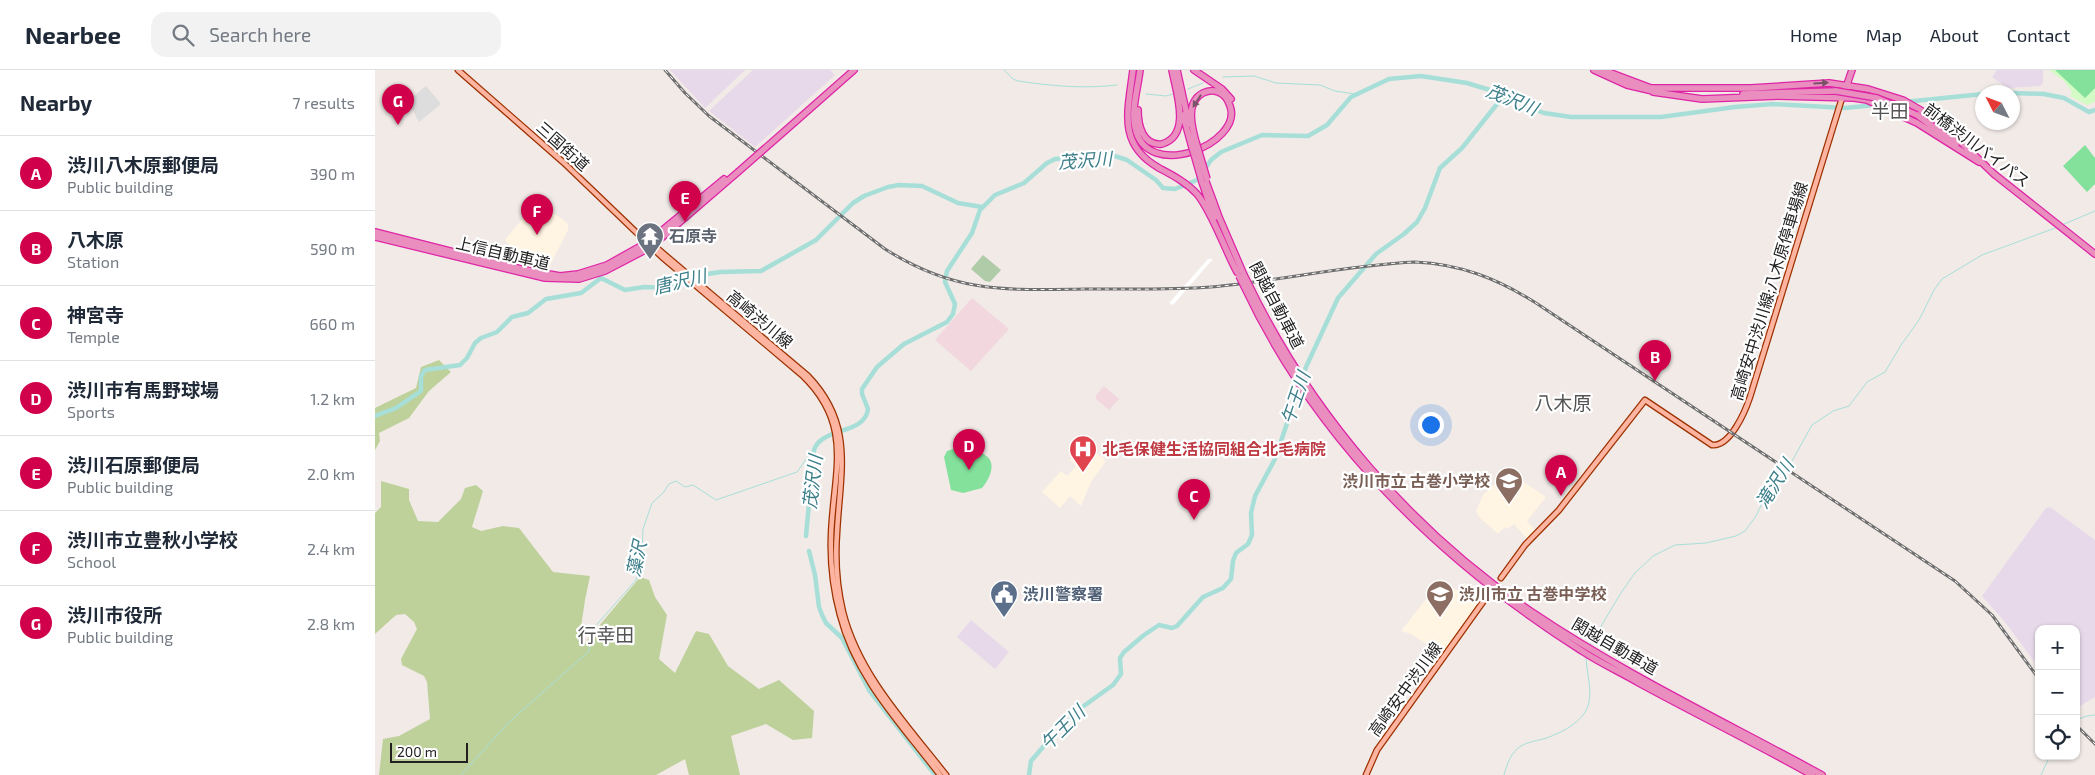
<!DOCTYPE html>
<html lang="en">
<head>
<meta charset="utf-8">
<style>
	:root { --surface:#fff; --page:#f2f2f3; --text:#1f2937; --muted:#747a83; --line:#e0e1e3; --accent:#d1004a }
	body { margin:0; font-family:"Exo 2","Noto Sans JP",sans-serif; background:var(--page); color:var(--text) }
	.controls { position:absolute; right:15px; bottom:15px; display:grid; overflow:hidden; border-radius:10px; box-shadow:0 1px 4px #0004 }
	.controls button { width:45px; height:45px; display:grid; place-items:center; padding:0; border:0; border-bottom:1px solid var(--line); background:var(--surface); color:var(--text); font:25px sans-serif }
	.compass { position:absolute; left:1600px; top:15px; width:45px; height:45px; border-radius:50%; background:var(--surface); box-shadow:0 1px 4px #0004; rotate:312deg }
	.scale { position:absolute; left:15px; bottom:12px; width:78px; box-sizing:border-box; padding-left:5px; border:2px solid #212121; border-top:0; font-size:14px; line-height:18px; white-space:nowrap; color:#212121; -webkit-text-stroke:4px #fff; paint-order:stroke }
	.you { position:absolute; left:1055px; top:354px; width:18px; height:18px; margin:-12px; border:4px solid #fff; border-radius:50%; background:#1a73e8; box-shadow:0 0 0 8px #1a73e833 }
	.badge { display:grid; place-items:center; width:32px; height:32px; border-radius:50%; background:var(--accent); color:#fff; font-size:16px; font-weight:700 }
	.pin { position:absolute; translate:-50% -41px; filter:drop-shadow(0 1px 2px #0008) }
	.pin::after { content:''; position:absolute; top:26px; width:18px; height:15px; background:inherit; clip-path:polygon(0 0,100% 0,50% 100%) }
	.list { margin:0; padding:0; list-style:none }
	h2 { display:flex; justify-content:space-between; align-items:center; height:65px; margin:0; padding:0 20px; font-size:21px }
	h2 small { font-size:16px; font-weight:400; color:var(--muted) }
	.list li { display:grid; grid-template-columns:32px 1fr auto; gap:15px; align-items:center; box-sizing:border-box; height:75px; padding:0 20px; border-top:1px solid var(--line) }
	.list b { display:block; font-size:19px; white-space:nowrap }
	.list p { margin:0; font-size:16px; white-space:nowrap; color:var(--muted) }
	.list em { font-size:16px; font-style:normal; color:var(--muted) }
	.icon { flex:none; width:28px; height:28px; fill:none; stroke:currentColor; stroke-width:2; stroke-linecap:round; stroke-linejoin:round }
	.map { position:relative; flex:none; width:1720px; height:705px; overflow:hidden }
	header { display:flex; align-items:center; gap:30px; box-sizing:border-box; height:70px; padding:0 25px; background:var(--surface); border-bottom:1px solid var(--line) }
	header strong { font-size:24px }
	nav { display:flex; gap:28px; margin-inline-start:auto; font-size:18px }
	.search { width:350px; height:45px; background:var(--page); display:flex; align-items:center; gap:12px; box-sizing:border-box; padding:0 18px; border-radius:15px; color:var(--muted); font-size:19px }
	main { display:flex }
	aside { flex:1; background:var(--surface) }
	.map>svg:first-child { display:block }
	.commercial { fill:#f2d7df }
	.industrial { fill:#e7d9ea }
	.education { fill:#fff5e2 }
	.forest { fill:#bed19b }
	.cemetery { fill:#afcba8 }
	.park { fill:#d4fbc5 }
	.pitch { fill:#84e19c }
	.parking { fill:#ddd }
	.pier { fill:#fff }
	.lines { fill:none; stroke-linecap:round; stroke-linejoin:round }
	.stream { stroke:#a7dfd8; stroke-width:1 }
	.river { stroke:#a7dfd8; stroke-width:4.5 }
	.major-casing { stroke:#9d3100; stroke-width:7 }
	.highway-casing { stroke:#df25a6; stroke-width:8 }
	.major { stroke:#fdb4a0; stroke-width:4.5 }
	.highway { stroke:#e98ebf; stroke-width:5.5 }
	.rail-casing { stroke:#6f6f6f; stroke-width:3 }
	.rail { stroke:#fff; stroke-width:1; stroke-dasharray:4; stroke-linecap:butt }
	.highway-bridge-casing { stroke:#df25a6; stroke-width:8; stroke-linecap:butt }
	.highway-bridge { stroke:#e98ebf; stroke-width:5.5 }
	.oneway { fill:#7b5268 }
	.labels { text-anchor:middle; stroke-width:4.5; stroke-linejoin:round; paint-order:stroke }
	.street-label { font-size:16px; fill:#212121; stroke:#fff }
	.worship-label { font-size:16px; font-weight:bold; fill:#5b616d; stroke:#fff; text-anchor:start }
	.health-label { font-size:16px; font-weight:bold; fill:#be3a42; stroke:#fff; text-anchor:start }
	.education-label { font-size:16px; font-weight:bold; fill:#785e54; stroke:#fff; text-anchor:end }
	.service-label { font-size:16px; font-weight:bold; fill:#4e5e75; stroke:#fff; text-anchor:start }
	.water-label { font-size:18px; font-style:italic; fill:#3c7f8a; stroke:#fff }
	.quarter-label { font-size:19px; fill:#545454; stroke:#fff }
</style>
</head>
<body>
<header>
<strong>Nearbee</strong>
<div class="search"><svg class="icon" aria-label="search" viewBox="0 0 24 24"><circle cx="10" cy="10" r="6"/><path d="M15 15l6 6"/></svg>Search here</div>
<nav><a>Home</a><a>Map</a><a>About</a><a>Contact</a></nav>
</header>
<main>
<aside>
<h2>Nearby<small>7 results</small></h2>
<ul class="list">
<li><span class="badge">A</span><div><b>渋川八木原郵便局</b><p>Public building</p></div><em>390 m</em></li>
<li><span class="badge">B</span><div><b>八木原</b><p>Station</p></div><em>590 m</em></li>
<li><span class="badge">C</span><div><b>神宮寺</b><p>Temple</p></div><em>660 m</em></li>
<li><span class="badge">D</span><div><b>渋川市有馬野球場</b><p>Sports</p></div><em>1.2 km</em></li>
<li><span class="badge">E</span><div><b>渋川石原郵便局</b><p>Public building</p></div><em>2.0 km</em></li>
<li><span class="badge">F</span><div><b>渋川市立豊秋小学校</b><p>School</p></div><em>2.4 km</em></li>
<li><span class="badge">G</span><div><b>渋川市役所</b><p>Public building</p></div><em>2.8 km</em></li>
</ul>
</aside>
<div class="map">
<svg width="1720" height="705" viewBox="0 0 1720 705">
	<rect width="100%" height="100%" fill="#f1eae7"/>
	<path class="commercial" d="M 597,228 L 634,259 L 596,301 L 560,270 Z
		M 729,316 L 744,329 L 734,340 L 721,329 L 721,325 Z"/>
	<path class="industrial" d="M 295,0 L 370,0 L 330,38 Z
		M 378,0 L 455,0 L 460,5 L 380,77 L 334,41 Z
		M 1622,0 L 1668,0 L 1668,13 L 1665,16 L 1633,18 L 1617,7 Z
		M 1675,437 L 1720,470 L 1720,627 L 1702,638 L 1701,559 L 1664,559 L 1664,598 L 1630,552 L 1607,526 L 1671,438 Z
		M 596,550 L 634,582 L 620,599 L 582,567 Z"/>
	<path class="education" d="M 163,130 L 193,154 L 193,160 L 172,201 L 149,196 L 148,190 L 130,170 Z
		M 710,373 L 731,391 L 716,412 L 706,436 L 695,426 L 685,438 L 667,422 L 686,401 L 692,406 L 701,396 L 695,390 Z
		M 1132,403 L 1146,410 L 1171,427 L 1152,451 L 1161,461 L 1153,470 L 1139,454 L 1132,459 L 1130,457 L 1123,464 L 1104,447 L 1101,441 L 1108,425 Z
		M 1089,513 L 1108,530 L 1068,585 L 1036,564 L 1026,561 L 1055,524 L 1067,530 L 1078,517 L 1081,520 L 1085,519 Z"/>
	<path class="forest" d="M 64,290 L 76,302 L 54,321 L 34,348 L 4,363 L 5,371 L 0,380 L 0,338 L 41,318 L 46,297 Z
		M 6,411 L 34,419 L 34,430 L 43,451 L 63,452 L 86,429 L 90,418 L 101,415 L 108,421 L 97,457 L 106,461 L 128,456 L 144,458 L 178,502 L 215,506 L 210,530 L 204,571 L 208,575 L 265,507 L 274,510 L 280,527 L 292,545 L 284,589 L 300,603 L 321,561 L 334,564 L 353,596 L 384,619 L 404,610 L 439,641 L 437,668 L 418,670 L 391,654 L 356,666 L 365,705 L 314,705 L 310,689 L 281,705 L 4,705 L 8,669 L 24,666 L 55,649 L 52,612 L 49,606 L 27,595 L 26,589 L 42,559 L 39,552 L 30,544 L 21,545 L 0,564 L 0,443 L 6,437 Z"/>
	<path class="cemetery" d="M 608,185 L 626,200 L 615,212 L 610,211 L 596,199 Z"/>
	<path class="park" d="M 1674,0 L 1720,0 L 1720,32 L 1712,35 L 1695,26 L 1697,22 L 1689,11 Z"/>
	<path class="pitch" d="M 1680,0 L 1720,0 L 1720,18 L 1710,28 Z
		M 1710,75 L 1720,88 L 1720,114 L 1712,122 L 1688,96 Z
		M 581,378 C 590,380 600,381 608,384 C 624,391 614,410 607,418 L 588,423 L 576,420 L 569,387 L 572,381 Z"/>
	<path class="parking" d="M 51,16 L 66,34 L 44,52 L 33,31 Z"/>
	<path class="pier" d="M 833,189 L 838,189 L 798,235 L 794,233 Z"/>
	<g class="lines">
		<path class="stream" d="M 629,0 L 638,9 L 643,11 C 676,16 709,19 742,15
			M 848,7 L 879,6 L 901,13 L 945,15 L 960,21 L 980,24
			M 813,19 L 828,13
			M 771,24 L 791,26 L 798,24
			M 1687,155 L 1720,141
			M 1215,575 L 1244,526 L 1259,504 L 1278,486 L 1300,475 L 1331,473 L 1361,466 L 1370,461 L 1381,446 L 1394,419 L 1417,391 L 1437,355 L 1458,341 L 1474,336 L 1492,312 L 1510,302 L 1526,275 L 1544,250 L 1559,220 L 1567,209 L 1607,185 L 1683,157
			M 1701,650 L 1712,646 L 1720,645
			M 86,705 L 132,654 L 214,581 L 217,560 L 261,510 L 267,484 L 268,459 L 277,433 L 288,423 L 294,414 L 301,411 L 310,417 L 318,415 L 341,430 L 422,402 L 441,375
			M 1129,705 C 1132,694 1136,682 1146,676 C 1152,672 1161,671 1168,669 C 1185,664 1211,651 1214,632 C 1217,617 1211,601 1211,585
			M 1666,705 L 1675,686"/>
		<path class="river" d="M 1638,23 L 1669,24 L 1689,28 L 1714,42 L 1720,40
			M 0,346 L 21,338 L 46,321 L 46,306 L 50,300 L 85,295 L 92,288 L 100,273 L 106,268 L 122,262 L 137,247 L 153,243 L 171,229 L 206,223 L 226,208 L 250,220 L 269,217 L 292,218 L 326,205 L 345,202 L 386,201 L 441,170 L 478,133 L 489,126 L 513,117 L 524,115 L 547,116 L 583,133 L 607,137
			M 431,466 L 439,380 C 446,357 490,365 493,339 L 487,324 L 487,319 L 502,297 L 529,274 L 572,252 L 578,244 L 580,234 L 570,212 L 572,201 L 597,163 L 605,140 L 620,125 L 649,113 L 672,93 L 680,89 L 729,85 L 737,85 L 752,90 L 781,110 L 788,118 L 800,119 L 822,110 L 836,90 L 846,82 L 887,65 L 933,66 L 952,55 L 976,27 L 1014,9 L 1046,6 L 1092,13 L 1141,28 L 1154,34 L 1158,39 L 1169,43 L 1196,47 L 1286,47 L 1360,37 L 1398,34 L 1470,38 L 1608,24
			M 434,481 L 440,505 L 444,537 L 447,545 L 451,553 L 467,568 L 494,620 L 560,705
			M 654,705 L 656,691 L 668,677 L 706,638 L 738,615 L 746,604 L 745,588 L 749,582 L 769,565 L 784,555 L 797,558 L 802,556 L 828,527 L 848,518 L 856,509 L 858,491 L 861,483 L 873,474 L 877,465 L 876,443 L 880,426 L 900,389 L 931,297 L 963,228 L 1001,184 L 1029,164 L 1042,152 L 1050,138 L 1065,98 L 1087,78 L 1126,29 L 1131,26"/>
		<g class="major-casing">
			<path id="major" d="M 83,0 L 188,92 L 287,187 L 427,305 C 480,356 458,402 456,466 C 455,493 458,519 465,545 C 481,608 527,655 565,705
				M 277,174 L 433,306 C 480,355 465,402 462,463 C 460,490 462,517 468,542 C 484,605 532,655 571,705
				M 1126,508 L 1150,475 L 1184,440 L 1270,330 L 1337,375 C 1355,377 1370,342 1375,327 L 1467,28
				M 991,705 L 1002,680 L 1113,525"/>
		</g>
		<g class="highway-casing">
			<path id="highway" d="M 758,0 C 753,41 742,74 784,98 C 797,105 811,112 822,124 C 837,142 850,180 862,202
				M 765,0 C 763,18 756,40 760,57 C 771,114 869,73 855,36 C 853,30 849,24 843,22 C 838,20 832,21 828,23 C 810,32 817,57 821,72
				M 802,0 L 814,54
				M 819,0 L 847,19 L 856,29
				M 1219,0 L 1252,15 L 1282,22
				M 1228,0 L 1276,18
				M 1277,18 L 1376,18 L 1454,13 L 1493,19 L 1528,30 L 1564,51 L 1620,105
				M 1278,22 L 1327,29 L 1403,26 L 1479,28 L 1492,30 L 1542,53 L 1604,92
				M 1368,24 L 1461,21
				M 1468,26 L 1477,0
				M 763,40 C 763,56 768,76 787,74 C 817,65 801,22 797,0
				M 808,45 L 816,74
				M 1542,45 L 1581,74
				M 420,52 L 479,0
				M 1619,104 L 1720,184
				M 830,109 L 844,147 L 869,205
				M 827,112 L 839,148
				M 0,162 L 146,199 L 185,206 L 203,204 L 232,195 L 273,172 L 349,109
				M 0,167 L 170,208 L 204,209 L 230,201 L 276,177 L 363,102
				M 874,215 C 937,345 1037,461 1157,542 C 1249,604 1350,652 1447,705
				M 869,216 C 941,370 1065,491 1207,581 C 1225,593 1245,602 1264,613 C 1321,644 1380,673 1437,705"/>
		</g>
		<use href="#major" class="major"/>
		<use href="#highway" class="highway"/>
		<g class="rail-casing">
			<path id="rail" d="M 290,0 L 310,23 L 334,46 L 510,179 C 581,224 631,220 711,219 C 753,219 795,220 836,217 C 904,211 972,195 1040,192 C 1086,194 1123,209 1161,233 L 1580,511 L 1617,545 L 1664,609
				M 1701,655 L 1720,674"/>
		</g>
		<use href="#rail" class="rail"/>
		<g class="highway-bridge-casing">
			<path id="highway-bridge" d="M 1461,21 L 1502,28 L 1542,45
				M 821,72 L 832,109
				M 816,74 L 827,112
				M 363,102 L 420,52
				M 869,205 L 874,215
				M 864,206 L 869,216"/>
		</g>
		<use href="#highway-bridge" class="highway-bridge"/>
	</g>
	<defs><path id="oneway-solid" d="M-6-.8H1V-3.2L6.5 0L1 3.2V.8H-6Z" transform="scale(1.25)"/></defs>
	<g class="oneway">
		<use href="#oneway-solid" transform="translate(1446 13) rotate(-3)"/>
		<use href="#oneway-solid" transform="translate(822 31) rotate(123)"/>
	</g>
	<defs>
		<g id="temple-pin" transform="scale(1.4375)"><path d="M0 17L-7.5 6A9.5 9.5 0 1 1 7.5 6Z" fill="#6b7280" stroke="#fff"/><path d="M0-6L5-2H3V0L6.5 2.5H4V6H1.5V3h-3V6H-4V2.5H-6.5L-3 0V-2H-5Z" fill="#fff"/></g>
		<g id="hospital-pin" transform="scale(1.4375)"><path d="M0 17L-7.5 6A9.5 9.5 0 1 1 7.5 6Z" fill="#e0444e" stroke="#fff"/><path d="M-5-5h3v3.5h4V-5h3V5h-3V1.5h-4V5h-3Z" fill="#fff"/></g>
		<g id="school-pin" transform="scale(1.4375)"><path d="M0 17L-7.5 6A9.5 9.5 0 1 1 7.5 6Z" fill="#8d6e63" stroke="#fff"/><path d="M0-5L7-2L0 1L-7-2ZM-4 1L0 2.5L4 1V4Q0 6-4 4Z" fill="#fff"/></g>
		<g id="civic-pin" transform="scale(1.4375)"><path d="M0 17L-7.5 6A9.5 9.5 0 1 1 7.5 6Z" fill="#5c6f8a" stroke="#fff"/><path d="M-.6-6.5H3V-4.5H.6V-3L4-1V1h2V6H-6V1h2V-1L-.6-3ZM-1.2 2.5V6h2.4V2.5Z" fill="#fff"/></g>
	</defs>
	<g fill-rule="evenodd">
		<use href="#temple-pin" x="275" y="166"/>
		<use href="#hospital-pin" x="708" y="379"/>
		<use href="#school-pin" x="1134" y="411"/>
		<use href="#civic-pin" x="629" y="524"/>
		<use href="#school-pin" x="1065" y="524"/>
	</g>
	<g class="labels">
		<g class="street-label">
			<text transform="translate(1602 75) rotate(37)" y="6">前橋渋川バイパス</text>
			<text transform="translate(188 76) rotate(42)" y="6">三国街道</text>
			<text transform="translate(128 183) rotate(13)" y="6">上信自動車道</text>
			<text transform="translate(1394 221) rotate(-73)" y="6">高崎安中渋川線;八木原停車場線</text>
			<text transform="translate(902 235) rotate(62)" y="6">関越自動車道</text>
			<text transform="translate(385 249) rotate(40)" y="6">高崎渋川線</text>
			<text transform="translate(1240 576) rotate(30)" y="6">関越自動車道</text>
			<text transform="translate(1030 619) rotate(-54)" y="6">高崎安中渋川線</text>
		</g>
		<g class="worship-label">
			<text x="294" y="172">石原寺</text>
		</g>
		<g class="health-label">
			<text x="727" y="385">北毛保健生活協同組合北毛病院</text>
		</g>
		<g class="education-label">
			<text x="1115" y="417">渋川市立 古巻小学校</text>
			<text x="1084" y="530" text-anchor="start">渋川市立 古巻中学校</text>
		</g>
		<g class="service-label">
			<text x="648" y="530">渋川警察署</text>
		</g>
		<g class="water-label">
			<text transform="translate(1137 30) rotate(22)" y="6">茂沢川</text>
			<text transform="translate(710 91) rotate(-4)" y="6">茂沢川</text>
			<text transform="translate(305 212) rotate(-13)" y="6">唐沢川</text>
			<text transform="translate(921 328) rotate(-71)" y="6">午王川</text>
			<text transform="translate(438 412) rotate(-83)" y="6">茂沢川</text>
			<text transform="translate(1400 414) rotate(-58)" y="6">滝沢川</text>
			<text transform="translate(262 489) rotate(-78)" y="6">藻沢</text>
			<text transform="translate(688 658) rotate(-45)" y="6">午王川</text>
		</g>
		<g class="quarter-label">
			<text x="1515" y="48">半田</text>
			<text x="1188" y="340">八木原</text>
			<text x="231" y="572">行幸田</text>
		</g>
	</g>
</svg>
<div class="controls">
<button>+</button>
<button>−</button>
<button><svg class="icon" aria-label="locate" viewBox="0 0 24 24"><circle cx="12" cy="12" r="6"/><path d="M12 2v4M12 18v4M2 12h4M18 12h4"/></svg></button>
</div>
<svg class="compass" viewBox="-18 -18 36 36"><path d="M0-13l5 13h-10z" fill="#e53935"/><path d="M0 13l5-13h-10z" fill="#747a83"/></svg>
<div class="scale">200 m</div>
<div class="you"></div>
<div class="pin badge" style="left:1186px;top:426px">A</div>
<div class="pin badge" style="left:1280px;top:311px">B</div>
<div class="pin badge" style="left:819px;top:450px">C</div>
<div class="pin badge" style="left:594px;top:400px">D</div>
<div class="pin badge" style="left:310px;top:152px">E</div>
<div class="pin badge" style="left:162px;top:165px">F</div>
<div class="pin badge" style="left:23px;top:55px">G</div>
</div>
</main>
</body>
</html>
